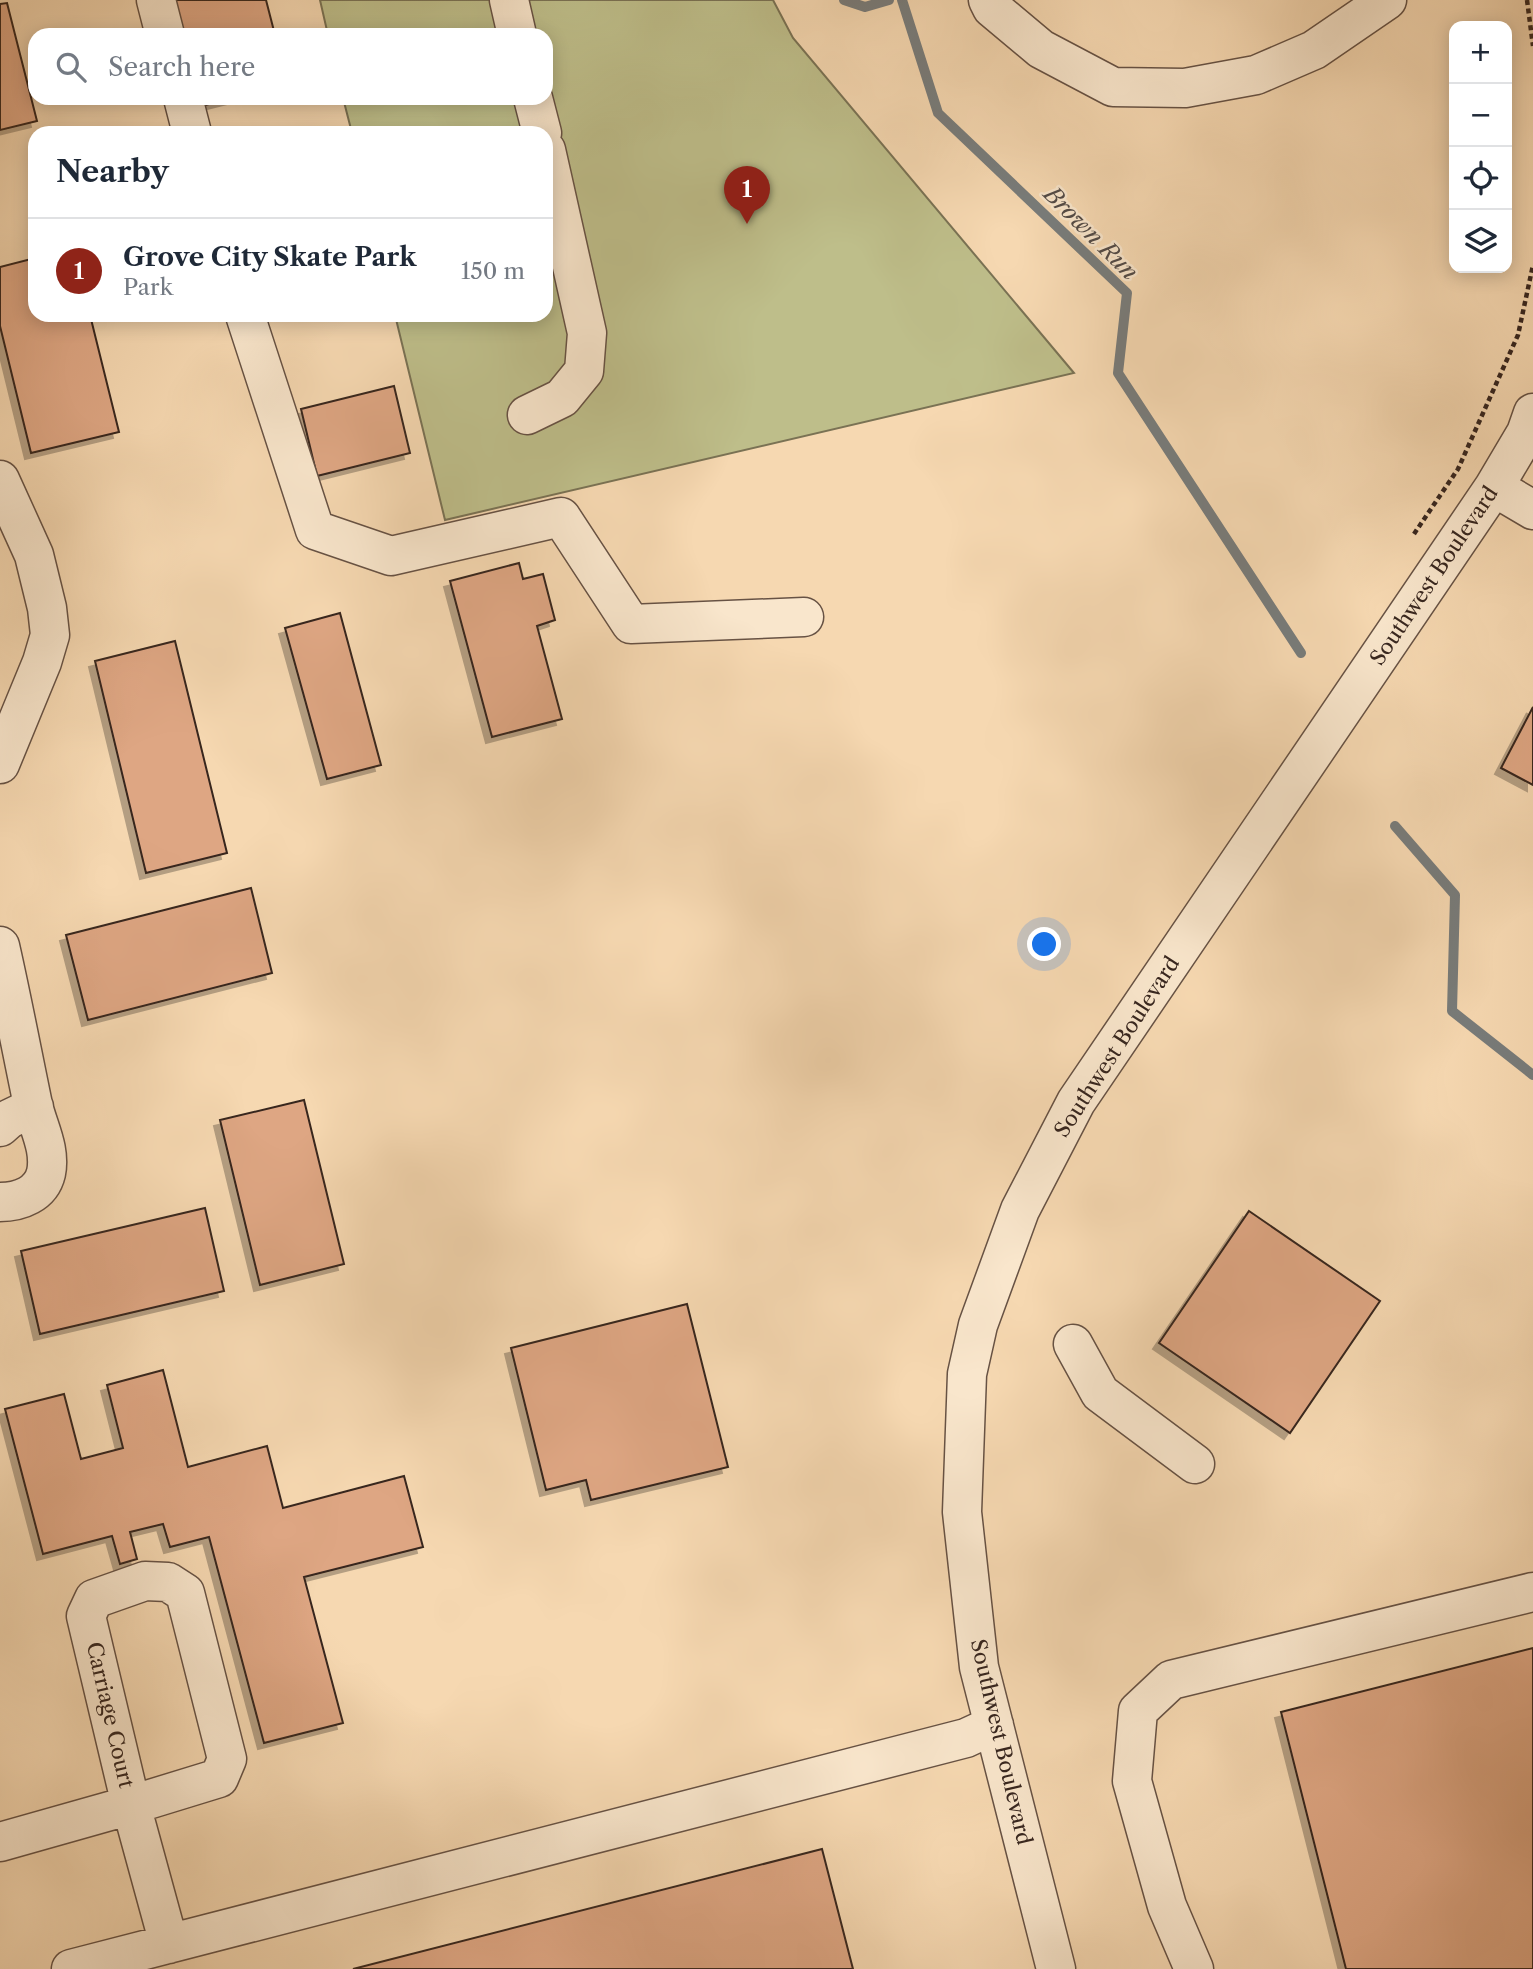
<!DOCTYPE html>
<html lang="en">
<head>
<meta charset="utf-8">
<style>
	:root { --surface:#fff; --page:#f2f2f3; --text:#1f2937; --muted:#747a83; --line:#e0e1e3; --accent:#8f2418 }
	body { margin:0; font-family:"Libre Caslon Text",serif; background:var(--page); color:var(--text) }
	.controls { position:absolute; right:21px; top:21px; display:grid; overflow:hidden; border-radius:14px; box-shadow:0 4px 18px #0003 }
	.controls button { width:63px; height:63px; display:grid; place-items:center; padding:0; border:0; border-bottom:2px solid var(--line); background:var(--surface); color:var(--text); font:35px sans-serif }
	.you { position:absolute; left:1045px; top:945px; width:24px; height:24px; margin:-18px; border:5px solid #fff; border-radius:50%; background:#1a73e8; box-shadow:0 0 0 10px #1a73e833 }
	.badge { display:grid; place-items:center; width:46px; height:46px; border-radius:50%; background:var(--accent); color:#fff; font-size:23px; font-weight:700 }
	.pin { position:absolute; translate:-50% -58px; filter:drop-shadow(0 2px 4px #0008) }
	.pin::after { content:''; position:absolute; top:37px; width:24px; height:21px; background:inherit; clip-path:polygon(0 0,100% 0,50% 100%) }
	.list { margin:0; padding:0; list-style:none }
	h2 { display:flex; justify-content:space-between; align-items:center; height:91px; margin:0; padding:0 28px; font-size:30px }
	h2 small { font-size:23px; font-weight:400; color:var(--muted) }
	.list li { display:grid; grid-template-columns:46px 1fr auto; gap:21px; align-items:center; box-sizing:border-box; height:105px; padding:0 28px; border-top:2px solid var(--line) }
	.list b { display:block; font-size:26px; white-space:nowrap }
	.list p { margin:0; font-size:23px; white-space:nowrap; color:var(--muted) }
	.list em { font-size:23px; font-style:normal; color:var(--muted) }
	.icon { flex:none; width:38px; height:38px; fill:none; stroke:currentColor; stroke-width:2; stroke-linecap:round; stroke-linejoin:round }
	.map { position:relative; flex:none; width:1533px; height:1969px; overflow:hidden }
	.search { position:absolute; background:var(--surface); box-shadow:0 4px 18px #0003; left:28px; top:28px; width:525px; height:77px; display:flex; align-items:center; gap:18px; box-sizing:border-box; padding:0 24px; border-radius:21px; color:var(--muted); font-size:26px }
	.panel { position:absolute; background:var(--surface); box-shadow:0 4px 18px #0003; left:28px; top:126px; width:525px; height:196px; border-radius:21px }
	.map>svg:first-child { display:block }
	.green { fill:#bebe8a; stroke:#7a7254; stroke-width:2 }
	.lines { fill:none; stroke-linecap:round; stroke-linejoin:round }
	.stream { stroke:#787c7b; stroke-width:10 }
	.building { fill:#dea683; stroke:#37261f; stroke-width:2; filter:url(#shadow) }
	.minor-casing { stroke:#675244; stroke-width:41 }
	.path { stroke:#37261f; stroke-width:4.5; stroke-dasharray:5 3.5; stroke-linecap:butt }
	.minor { stroke:#f9e6cc; stroke-width:38 }
	.labels { text-anchor:middle; stroke-width:5; stroke-linejoin:round; paint-order:stroke }
	.street-label { font-size:21px; fill:#37261f; stroke:#f9e6cc }
	.water-label { font-size:23px; font-style:italic; fill:#524a46; stroke:#f9e6cc }
</style>
</head>
<body>
<div class="map">
<svg width="1533" height="1969" viewBox="0 0 1533 1969">
	<defs>
		<filter id="shadow"><feDropShadow dx="-6" dy="6" stdDeviation="0" flood-color="#0004"/></filter>
	</defs>
	<rect width="100%" height="100%" fill="#f6d8b1"/>
	<filter id="stains"><feTurbulence type="fractalNoise" baseFrequency=".00286" numOctaves="4"/><feColorMatrix values="0 0 0 0 .2 0 0 0 0 .09 0 0 0 0 .02 0 0 0 .5 -.17"/></filter>
	<radialGradient id="worn" r=".72"><stop offset=".6" stop-color="#630" stop-opacity="0"/><stop offset="1" stop-color="#630" stop-opacity=".3"/></radialGradient>
	<path class="green" d="M 320,0 L 773,0 L 793,38 L 1074,373 L 445,520 L 395,315 L 546,315 L 546,133 L 352,133 L 343,98 L 546,98 L 546,35 L 328,35 Z"/>
	<g class="lines">
		<path class="stream" d="M 844,0 L 865,7 L 889,0
			M 902,0 L 938,113 L 1127,293 L 1118,373 L 1301,653
			M 1395,826 L 1455,895 L 1452,1011 L 1533,1075"/>
	</g>
	<path class="building" d="M 174,0 L 266,0 L 275,35 L 182,35 Z
		M 7,3 L 37,121 L 0,130 L 0,4 Z
		M 198,98 L 233,98 L 201,106 Z
		M 35,258 L 35,315 L 90,315 L 119,432 L 31,453 L 0,326 L 0,267 Z
		M 394,386 L 410,453 L 317,476 L 301,409 Z
		M 519,563 L 523,579 L 543,574 L 555,620 L 537,626 L 562,719 L 492,737 L 450,581 Z
		M 340,613 L 381,765 L 327,779 L 285,628 Z
		M 175,641 L 227,853 L 146,873 L 95,661 Z
		M 1533,707 L 1533,785 L 1501,768 Z
		M 251,888 L 272,973 L 88,1020 L 66,935 Z
		M 304,1100 L 344,1264 L 260,1285 L 220,1120 Z
		M 205,1208 L 224,1291 L 40,1334 L 21,1251 Z
		M 1249,1211 L 1380,1301 L 1290,1433 L 1159,1343 Z
		M 687,1304 L 728,1467 L 591,1500 L 586,1480 L 546,1490 L 511,1348 Z
		M 163,1370 L 188,1467 L 267,1446 L 283,1508 L 404,1476 L 423,1547 L 304,1577 L 343,1723 L 264,1743 L 209,1537 L 170,1547 L 163,1524 L 130,1532 L 137,1559 L 120,1564 L 112,1536 L 43,1554 L 5,1409 L 64,1394 L 81,1459 L 123,1448 L 107,1385 Z
		M 1533,1648 L 1533,1969 L 1346,1969 L 1281,1712 Z
		M 822,1849 L 853,1969 L 353,1969 Z"/>
	<g class="lines">
		<g class="minor-casing">
			<path id="minor" d="M 156,0 L 165,35
				M 509,0 L 517,35
				M 988,0 L 992,8 L 1041,49 L 1113,87 L 1185,88 L 1256,75 L 1314,50 L 1387,0
				M 183,98 L 192,133
				M 533,98 L 542,133
				M 245,315 L 315,530 L 391,556 L 561,517 L 631,624 L 804,617
				M 527,415 L 562,398 L 584,371 L 587,333 L 546,150
				M 0,480 L 34,555 L 47,608 L 50,635 L 42,662 L 0,764
				M 1494,487 L 1533,510
				M 0,946 C 12,999 22,1052 33,1105 C 38,1127 51,1149 46,1173 C 41,1194 20,1202 0,1202
				M 0,1127 L 9,1119 L 34,1107
				M 1073,1344 L 1100,1393 L 1195,1464
				M 0,1842 L 131,1805 L 86,1616 L 94,1599 L 145,1581 L 168,1582 L 185,1593 L 227,1759 L 219,1778 L 131,1805 L 169,1944
				M 71,1969 L 966,1738 L 994,1725
				M 1056,1969 L 979,1667 L 962,1512 L 967,1374 L 978,1325 L 1020,1210 L 1076,1102 L 1494,487 L 1526,433 L 1533,413
				M 1194,1969 L 1167,1906 L 1132,1781 L 1138,1711 L 1171,1680 L 1533,1592"/>
		</g>
		<path class="path" d="M 1527,0 L 1533,46
			M 1414,534 L 1458,469 L 1518,335 L 1533,265"/>
		<use href="#minor" class="minor"/>
	</g>
	<g class="labels">
		<g class="street-label">
			<text transform="translate(1434 576) rotate(-56)" y="7">Southwest Boulevard</text>
			<text transform="translate(1117 1047) rotate(-57)" y="7">Southwest Boulevard</text>
			<text transform="translate(110 1715) rotate(77)" y="7">Carriage Court</text>
			<text transform="translate(1001 1742) rotate(77)" y="7">Southwest Boulevard</text>
		</g>
		<g class="water-label">
			<text transform="translate(1091 233) rotate(45)" y="8">Brown Run</text>
		</g>
	</g>
	<rect width="100%" height="100%" filter="url(#stains)"/>
	<rect width="100%" height="100%" fill="url(#worn)"/>
</svg>
<div class="controls">
<button>+</button>
<button>−</button>
<button><svg class="icon" aria-label="locate" viewBox="0 0 24 24"><circle cx="12" cy="12" r="6"/><path d="M12 2v4M12 18v4M2 12h4M18 12h4"/></svg></button>
<button><svg class="icon" aria-label="layers" viewBox="0 0 24 24"><path d="M12 4l9 5-9 5-9-5zM3 14l9 5 9-5"/></svg></button>
</div>
<div class="you"></div>
<div class="pin badge" style="left:747px;top:224px">1</div>
<div class="search"><svg class="icon" aria-label="search" viewBox="0 0 24 24"><circle cx="10" cy="10" r="6"/><path d="M15 15l6 6"/></svg>Search here</div>
<section class="panel">
<h2>Nearby<small></small></h2>
<ul class="list">
<li><span class="badge">1</span><div><b>Grove City Skate Park</b><p>Park</p></div><em>150 m</em></li>
</ul>
</section>
</div>
</body>
</html>
